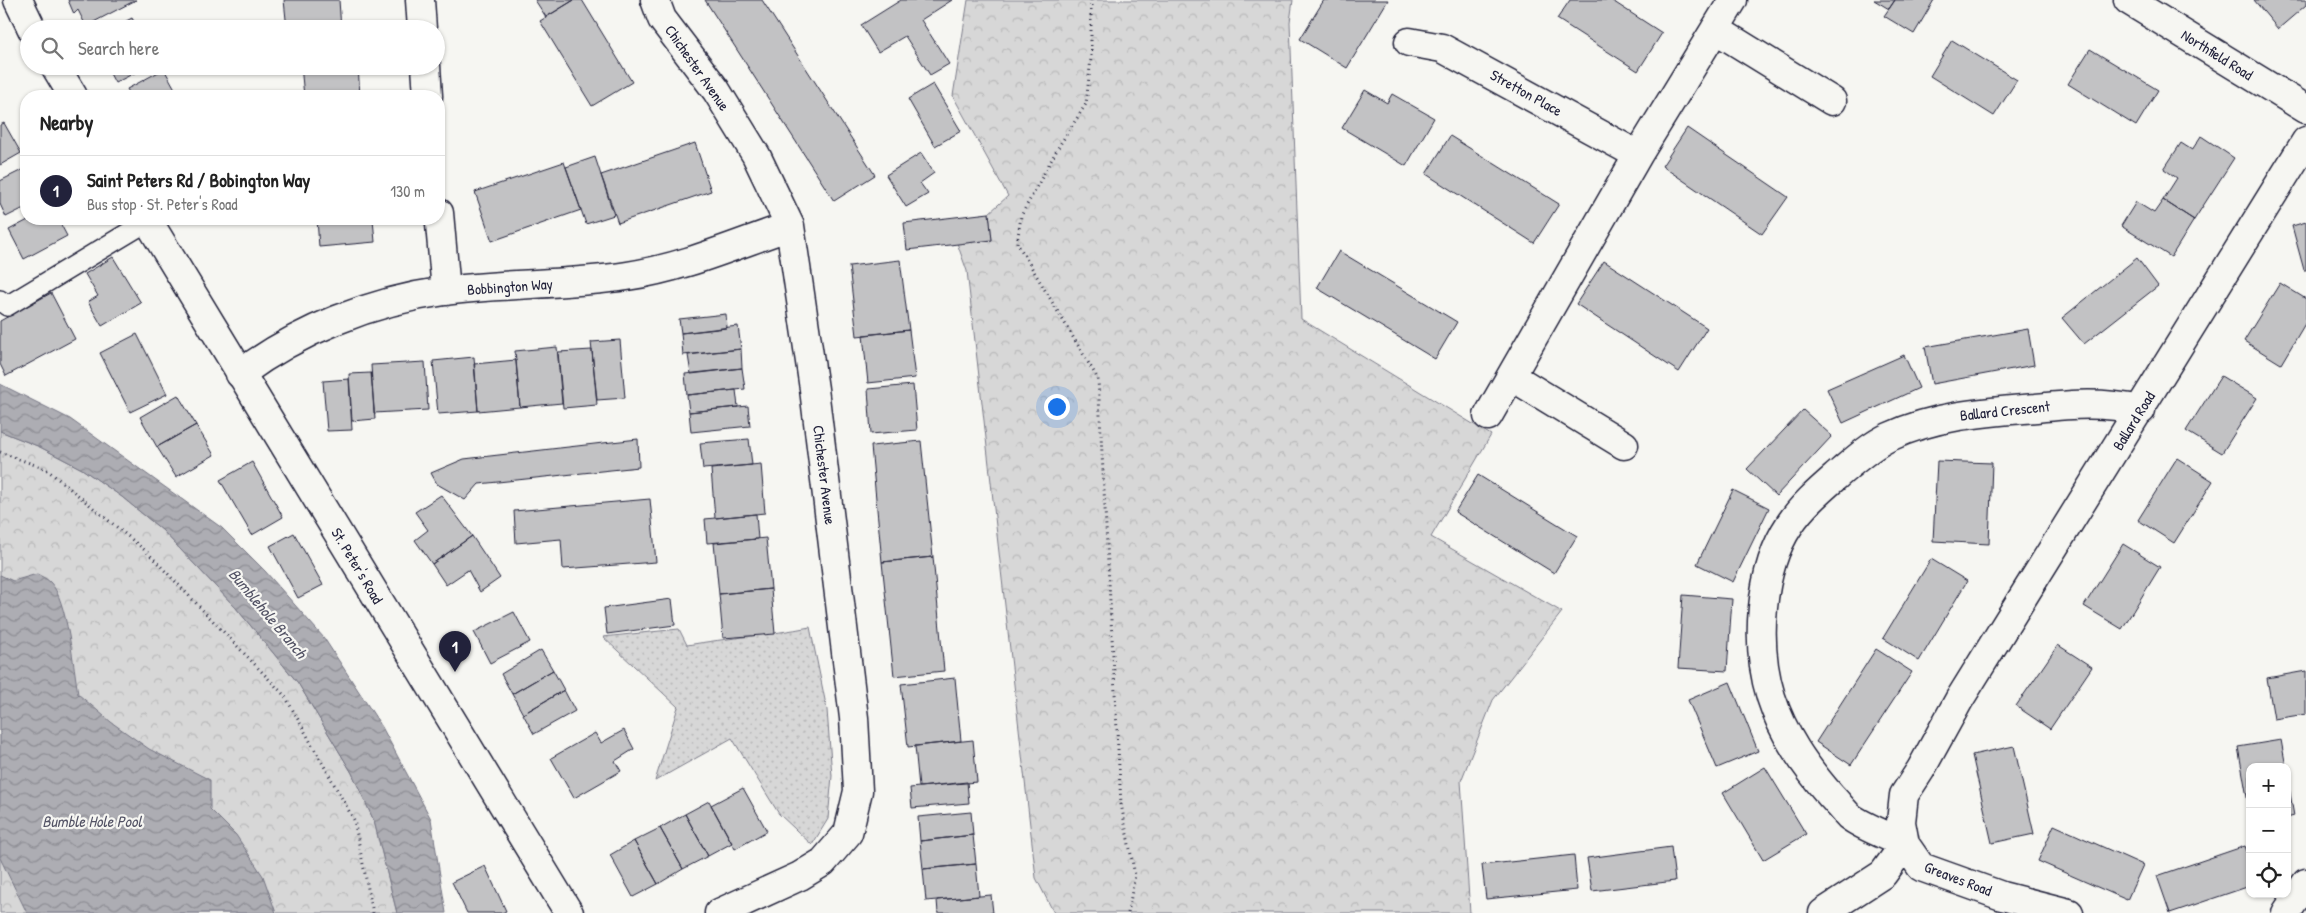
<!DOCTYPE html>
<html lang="en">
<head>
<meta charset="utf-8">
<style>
	:root { --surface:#fff; --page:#f6f6f6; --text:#222; --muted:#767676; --line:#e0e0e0; --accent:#22223b }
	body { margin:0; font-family:"Patrick Hand",sans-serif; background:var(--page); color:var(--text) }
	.controls { position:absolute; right:15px; bottom:15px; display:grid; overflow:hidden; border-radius:10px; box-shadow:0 1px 4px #0004 }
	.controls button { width:45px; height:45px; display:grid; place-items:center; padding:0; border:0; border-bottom:1px solid var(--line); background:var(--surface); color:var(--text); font:25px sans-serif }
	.you { position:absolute; left:1056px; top:406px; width:18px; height:18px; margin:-12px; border:4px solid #fff; border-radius:50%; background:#1a73e8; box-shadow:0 0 0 8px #1a73e833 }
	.badge { display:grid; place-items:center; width:32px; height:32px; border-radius:50%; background:var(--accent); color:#fff; font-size:16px; font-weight:700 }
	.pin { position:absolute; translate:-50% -41px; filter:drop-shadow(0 1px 2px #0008) }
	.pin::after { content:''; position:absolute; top:26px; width:18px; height:15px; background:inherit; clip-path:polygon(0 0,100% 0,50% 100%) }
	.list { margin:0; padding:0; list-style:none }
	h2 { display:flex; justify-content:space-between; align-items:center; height:65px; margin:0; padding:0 20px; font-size:21px }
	h2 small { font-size:16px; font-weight:400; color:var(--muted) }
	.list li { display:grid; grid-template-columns:32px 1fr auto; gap:15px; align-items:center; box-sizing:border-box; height:70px; padding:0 20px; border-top:1px solid var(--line) }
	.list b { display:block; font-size:19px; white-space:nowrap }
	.list p { margin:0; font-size:16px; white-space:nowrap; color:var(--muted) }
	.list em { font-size:16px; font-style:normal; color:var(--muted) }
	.icon { flex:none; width:28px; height:28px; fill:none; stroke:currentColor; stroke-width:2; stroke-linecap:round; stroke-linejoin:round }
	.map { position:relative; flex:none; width:2306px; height:913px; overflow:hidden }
	.search { position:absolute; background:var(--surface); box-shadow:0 1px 4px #0004; left:20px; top:20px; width:425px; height:55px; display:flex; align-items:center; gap:12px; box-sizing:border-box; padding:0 18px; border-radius:28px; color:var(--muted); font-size:19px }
	.panel { position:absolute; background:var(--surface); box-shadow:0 1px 4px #0004; left:20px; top:90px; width:425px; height:135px; border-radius:20px }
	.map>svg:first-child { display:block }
	.grass { fill:url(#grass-dots); stroke:#7c7c89 }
	.park { fill:url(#park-crowns); stroke:#7c7c89 }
	.water { fill:url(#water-waves); stroke:#757583 }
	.building { fill:#c2c2c4; stroke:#22223b }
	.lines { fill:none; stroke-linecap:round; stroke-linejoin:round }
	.service-casing { stroke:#22223b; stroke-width:22 }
	.minor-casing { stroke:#22223b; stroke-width:31 }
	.tertiary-casing { stroke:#22223b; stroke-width:31 }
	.path { stroke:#22223b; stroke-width:3; stroke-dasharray:1 4; stroke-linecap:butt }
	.service { stroke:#f6f6f2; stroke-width:19 }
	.minor { stroke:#f6f6f2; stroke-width:28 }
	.tertiary { stroke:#f6f6f2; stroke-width:28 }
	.labels { text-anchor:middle; stroke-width:4.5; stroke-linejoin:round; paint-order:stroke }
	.street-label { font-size:15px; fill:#22223b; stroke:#f6f6f2 }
	.water-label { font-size:16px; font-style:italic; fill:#535365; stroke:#f6f6f2 }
</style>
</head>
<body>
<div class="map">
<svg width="2306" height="913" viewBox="0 0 2306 913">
	<defs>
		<pattern id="grass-dots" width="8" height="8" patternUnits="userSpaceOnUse" patternTransform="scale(1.25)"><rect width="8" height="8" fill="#d7d7d7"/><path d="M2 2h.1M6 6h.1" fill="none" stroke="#b8b8b9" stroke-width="1.8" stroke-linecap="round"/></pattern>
		<pattern id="park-crowns" width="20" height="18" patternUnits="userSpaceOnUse" patternTransform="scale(1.25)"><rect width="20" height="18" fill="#d7d7d7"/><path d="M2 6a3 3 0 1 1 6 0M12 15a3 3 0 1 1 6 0" fill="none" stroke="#b8b8b9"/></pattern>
		<pattern id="water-waves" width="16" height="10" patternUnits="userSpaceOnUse" patternTransform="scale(1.25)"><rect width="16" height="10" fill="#adadb3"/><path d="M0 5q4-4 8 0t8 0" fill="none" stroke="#8c8c93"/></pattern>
	</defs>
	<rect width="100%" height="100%" fill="#f6f6f2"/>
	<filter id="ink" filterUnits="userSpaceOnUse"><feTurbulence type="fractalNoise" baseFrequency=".02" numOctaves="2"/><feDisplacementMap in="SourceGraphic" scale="10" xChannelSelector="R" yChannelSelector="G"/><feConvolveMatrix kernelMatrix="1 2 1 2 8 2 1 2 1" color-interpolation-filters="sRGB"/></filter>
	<g filter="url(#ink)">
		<path class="grass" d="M 810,627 L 827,710 L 832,776 L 828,819 L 812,845 L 779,814 L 732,738 L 655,781 L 678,707 L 603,637 L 679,629 L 687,645 C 728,638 769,635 810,627 Z"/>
		<path class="park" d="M 968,0 L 1293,0 L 1290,22 L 1301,319 L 1491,435 L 1431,537 L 1562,612 L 1493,700 L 1461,781 L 1470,913 L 1054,913 L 1036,878 L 967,271 L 957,243 L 992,240 L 989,213 L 1008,196 L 953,96 Z
			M 0,431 L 40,447 L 82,469 L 122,497 L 162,530 L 236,608 L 298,683 L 352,773 L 374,821 L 397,913 L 0,913 Z"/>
		<path class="water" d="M 0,384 L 70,419 L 222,528 L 265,571 L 324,638 L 382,727 L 431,819 L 446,913 L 397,913 L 374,821 L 352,773 L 298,683 L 236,608 L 162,530 L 122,497 L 82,469 L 40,447 L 0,431 Z
			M 37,574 C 41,576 47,579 50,582 C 67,598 74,670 78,694 L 111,722 L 149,749 L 210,780 L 210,809 L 236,835 L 263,876 L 276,913 L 27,913 L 0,858 L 0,575 L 13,581 Z"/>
		<path class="building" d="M 68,0 L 136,0 L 86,26 L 78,10 L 74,14 Z
			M 284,0 L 339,0 L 341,29 L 287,29 Z
			M 535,0 L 574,0 L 546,17 Z
			M 574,0 L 582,0 L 632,82 L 592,106 L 540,21 Z
			M 705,0 L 762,0 L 875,175 L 834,201 Z
			M 901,0 L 952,0 L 921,20 L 949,64 L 930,75 L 905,36 L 878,52 L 861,25 Z
			M 1324,0 L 1388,0 L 1347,68 L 1300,39 Z
			M 1570,0 L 1611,0 L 1662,33 L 1638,71 L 1557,19 Z
			M 1874,0 L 1895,0 L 1889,9 Z
			M 1895,0 L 1934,0 L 1914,34 L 1884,16 Z
			M 2254,0 L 2306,0 L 2306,5 L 2278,29 Z
			M 132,18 L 138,29 L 111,29 Z
			M 1952,40 L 2017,80 L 1994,116 L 1930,76 Z
			M 2090,49 L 2158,90 L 2136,126 L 2068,84 Z
			M 106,66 L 148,66 L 115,83 Z
			M 301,66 L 358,66 L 360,96 L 304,96 Z
			M 164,69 L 179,96 L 131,96 L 127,89 Z
			M 933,84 L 961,131 L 935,146 L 908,99 Z
			M 1365,90 L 1387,103 L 1392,94 L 1434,118 L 1406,166 L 1342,128 Z
			M 4,123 L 21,153 L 0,165 L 0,125 Z
			M 1687,128 L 1788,197 L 1762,234 L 1662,166 Z
			M 1450,136 L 1559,204 L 1534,243 L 1426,174 Z
			M 2201,136 L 2234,158 L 2194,220 L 2163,200 L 2177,178 L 2164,169 L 2181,143 L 2192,150 Z
			M 695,143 L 711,191 L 618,223 L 601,175 Z
			M 921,153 L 934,173 L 920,183 L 928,194 L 906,207 L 886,175 Z
			M 595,157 L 614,215 L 586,224 L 566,167 Z
			M 564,162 L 581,210 L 492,241 L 475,192 Z
			M 26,168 L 26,207 L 6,217 L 0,204 L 0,181 Z
			M 2163,200 L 2194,220 L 2171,257 L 2121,226 L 2136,202 L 2154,213 Z
			M 989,213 L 992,240 L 907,250 L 904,223 Z
			M 30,219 L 58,219 L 67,236 L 24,259 L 9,230 Z
			M 317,219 L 373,219 L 375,242 L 319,247 Z
			M 2306,222 L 2306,270 L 2304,270 L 2292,226 Z
			M 1339,251 L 1457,322 L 1435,359 L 1317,288 Z
			M 113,257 L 141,303 L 102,326 L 88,302 L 98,296 L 85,274 Z
			M 2137,258 L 2158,286 L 2084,344 L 2062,318 Z
			M 900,260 L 909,330 L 857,336 L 849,266 Z
			M 1604,261 L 1707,328 L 1679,372 L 1576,304 Z
			M 2280,283 L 2306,299 L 2306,322 L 2281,364 L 2244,341 Z
			M 51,293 L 75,339 L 6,376 L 0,364 L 0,321 Z
			M 726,314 L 727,328 L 681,333 L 679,319 Z
			M 738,326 L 741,349 L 683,355 L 681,333 Z
			M 2028,329 L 2034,365 L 1932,384 L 1925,347 Z
			M 909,330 L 915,378 L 868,383 L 863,335 Z
			M 137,334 L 167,394 L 130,412 L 100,353 Z
			M 620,340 L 625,398 L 597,400 L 591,342 Z
			M 557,347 L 562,403 L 520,407 L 515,351 Z
			M 741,349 L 742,368 L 691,374 L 688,355 Z
			M 592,350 L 597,405 L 563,408 L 558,352 Z
			M 1904,355 L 1919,388 L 1843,423 L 1827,389 Z
			M 474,357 L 478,411 L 438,414 L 433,361 Z
			M 516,360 L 520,407 L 478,411 L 474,364 Z
			M 425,362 L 428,410 L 374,413 L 371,365 Z
			M 742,368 L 745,389 L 687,395 L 685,374 Z
			M 371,373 L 375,419 L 352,421 L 349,374 Z
			M 2221,376 L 2257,398 L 2222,453 L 2186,431 Z
			M 349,379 L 352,430 L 327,431 L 323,381 Z
			M 913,385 L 917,430 L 871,434 L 868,389 Z
			M 736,390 L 738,407 L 689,412 L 687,395 Z
			M 178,395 L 196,425 L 157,447 L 140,417 Z
			M 748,406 L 750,426 L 691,432 L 689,412 Z
			M 1803,410 L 1832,436 L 1776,496 L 1747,469 Z
			M 196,425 L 214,455 L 176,477 L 157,447 Z
			M 638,439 L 639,467 L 479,484 L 465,500 L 437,484 L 431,473 L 464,459 Z
			M 749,439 L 752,465 L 703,469 L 700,443 Z
			M 921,441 L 933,557 L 882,562 L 871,446 Z
			M 2177,458 L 2213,481 L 2174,543 L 2138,520 Z
			M 1937,461 L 1992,463 L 1989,544 L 1933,541 Z
			M 252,462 L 283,517 L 252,535 L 220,480 Z
			M 761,464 L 765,513 L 715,518 L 711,469 Z
			M 1478,475 L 1577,536 L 1554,573 L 1455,512 Z
			M 1733,490 L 1769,508 L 1733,582 L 1697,564 Z
			M 441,495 L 472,536 L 432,564 L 415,540 L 428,530 L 415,512 Z
			M 650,499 L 656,562 L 563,569 L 561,539 L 516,543 L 514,511 Z
			M 756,514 L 758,539 L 707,543 L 705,519 Z
			M 294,533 L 323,585 L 298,598 L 270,546 Z
			M 472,536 L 500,578 L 480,592 L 468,570 L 446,585 L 432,564 Z
			M 766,538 L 771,589 L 719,594 L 714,543 Z
			M 2123,544 L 2160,567 L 2122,629 L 2084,606 Z
			M 933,557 L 944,671 L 894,676 L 882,562 Z
			M 1931,559 L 1967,581 L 1919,661 L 1883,638 Z
			M 771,589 L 775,634 L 723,638 L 719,594 Z
			M 1683,595 L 1732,599 L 1727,671 L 1678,668 Z
			M 672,599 L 675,625 L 607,634 L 604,608 Z
			M 514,612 L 530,642 L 490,663 L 474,632 Z
			M 2058,645 L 2092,667 L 2050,729 L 2016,706 Z
			M 1876,649 L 1912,672 L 1851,765 L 1816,742 Z
			M 541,650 L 553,670 L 512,694 L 501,674 Z
			M 553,670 L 564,690 L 523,714 L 512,694 Z
			M 2306,671 L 2306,714 L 2274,719 L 2267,678 Z
			M 955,678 L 961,741 L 908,747 L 901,684 Z
			M 1730,682 L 1758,751 L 1717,768 L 1688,700 Z
			M 564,690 L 575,711 L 534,734 L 523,714 Z
			M 624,730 L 634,749 L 615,761 L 621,771 L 574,798 L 551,758 L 595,733 L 601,743 Z
			M 973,740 L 977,782 L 919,787 L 915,746 Z
			M 2281,740 L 2286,767 L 2250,767 L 2250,814 L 2238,747 Z
			M 2014,746 L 2034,834 L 1992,843 L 1972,755 Z
			M 1765,767 L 1806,834 L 1763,860 L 1723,793 Z
			M 2287,776 L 2294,816 L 2287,818 Z
			M 967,782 L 969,803 L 912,808 L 910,788 Z
			M 743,788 L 767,831 L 735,849 L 711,805 Z
			M 709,801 L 732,843 L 708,856 L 685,814 Z
			M 971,812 L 973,835 L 920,841 L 918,817 Z
			M 685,814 L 708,856 L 683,869 L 660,828 Z
			M 2054,825 L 2143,865 L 2127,900 L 2038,861 Z
			M 660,828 L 683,869 L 658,884 L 634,841 Z
			M 973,835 L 976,864 L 923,869 L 920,841 Z
			M 634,841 L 658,884 L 633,897 L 610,855 Z
			M 2245,846 L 2250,859 L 2250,886 L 2170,913 L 2157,876 Z
			M 1671,847 L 1675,881 L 1592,891 L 1587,858 Z
			M 1574,855 L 1577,890 L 1486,899 L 1482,865 Z
			M 976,864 L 979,896 L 926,901 L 923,869 Z
			M 485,866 L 506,911 L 502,913 L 467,913 L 452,882 Z
			M 991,895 L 993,913 L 938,913 L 937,900 Z"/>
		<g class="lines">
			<g class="service-casing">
				<path id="service" d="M 0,300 L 7,306 L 148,221"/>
			</g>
			<g class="minor-casing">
				<path id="minor" d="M 420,0 L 422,29
					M 655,0 L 662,19 L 716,90 L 756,155 L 790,226 L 814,389 L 854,718 L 858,791 L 848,833 L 823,862 L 800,876 L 719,913
					M 1715,29 L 1832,101
					M 1409,42 L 1442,48 L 1638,155
					M 426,66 L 428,96
					M 439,213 L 446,291
					M 240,374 C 299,330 372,301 445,291 C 506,283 567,285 627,276 C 683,268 737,244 790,226
					M 1511,376 L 1624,445
					M 1488,416 L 1638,155 L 1733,0
					M 1905,844 C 1889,836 1863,827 1849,816 C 1843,810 1837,802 1831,796 C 1805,766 1783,735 1771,697 C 1755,646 1759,570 1790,524 C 1803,504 1824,487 1842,471 C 1856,459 1872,445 1889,437 C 1936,415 1985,412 2036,408 C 2075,404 2102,402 2141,410
					M 1823,913 L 1883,874 L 1905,844
					M 2069,913 L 2002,896 L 1921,867 L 1905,844 L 1901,822 L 1904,795 L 1921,769 L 1959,700 L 2306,141
					M 2286,913 L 2306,883"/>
			</g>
			<g class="tertiary-casing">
				<path id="tertiary" d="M 18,0 L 32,29
					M 2128,0 L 2306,109
					M 55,66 L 73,96
					M 147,219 L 569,913"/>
			</g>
			<path class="path" d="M 1091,0 L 1091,58 L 1086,104 L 1059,146 L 1021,216 L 1017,243 L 1098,379 L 1121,804 L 1135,875 L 1128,913
				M 0,452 L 46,469 L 147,552 L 285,696 L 354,820 L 373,913"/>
			<use href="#service" class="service"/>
			<use href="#minor" class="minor"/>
			<use href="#tertiary" class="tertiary"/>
		</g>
	</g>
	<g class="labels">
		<g class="street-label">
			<text transform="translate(2217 55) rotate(32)" y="5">Northfield Road</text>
			<text transform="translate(697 68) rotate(55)" y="5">Chichester Avenue</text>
			<text transform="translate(1526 93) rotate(29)" y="5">Stretton Place</text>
			<text transform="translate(510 287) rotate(-4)" y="5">Bobbington Way</text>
			<text transform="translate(2005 411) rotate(-6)" y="5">Ballard Crescent</text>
			<text transform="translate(2134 421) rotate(-58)" y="5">Ballard Road</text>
			<text transform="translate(824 475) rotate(83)" y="5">Chichester Avenue</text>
			<text transform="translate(357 566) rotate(59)" y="5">St. Peter's Road</text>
			<text transform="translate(1958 879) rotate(21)" y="5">Greaves Road</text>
		</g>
		<g class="water-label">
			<text transform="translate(268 613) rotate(50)" y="6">Bumblehole Branch</text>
			<text x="92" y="827">Bumble Hole Pool</text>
		</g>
	</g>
</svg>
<div class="controls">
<button>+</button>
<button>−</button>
<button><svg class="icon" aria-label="locate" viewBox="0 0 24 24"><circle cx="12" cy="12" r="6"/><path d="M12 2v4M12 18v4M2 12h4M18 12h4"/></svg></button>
</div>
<div class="you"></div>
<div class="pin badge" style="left:455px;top:672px">1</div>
<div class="search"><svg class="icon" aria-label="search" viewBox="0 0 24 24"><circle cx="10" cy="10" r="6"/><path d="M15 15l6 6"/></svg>Search here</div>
<section class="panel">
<h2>Nearby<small></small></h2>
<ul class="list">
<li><span class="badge">1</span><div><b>Saint Peters Rd / Bobington Way</b><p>Bus stop · St. Peter's Road</p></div><em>130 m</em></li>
</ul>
</section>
</div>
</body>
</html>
